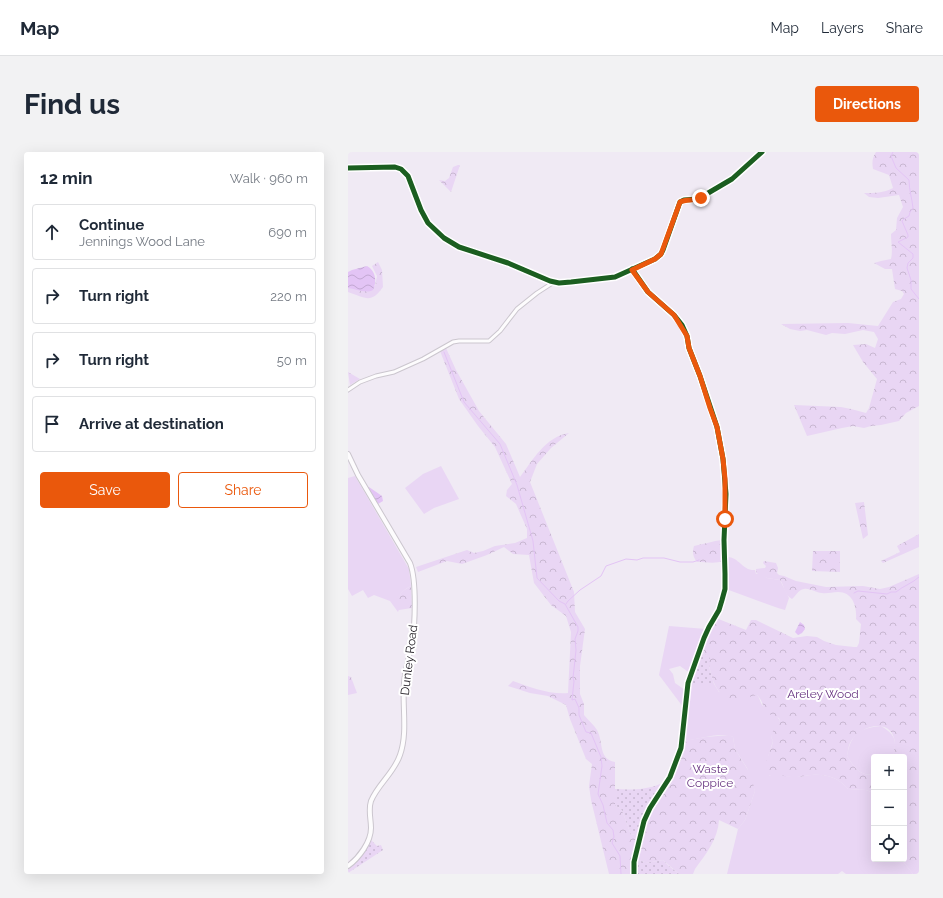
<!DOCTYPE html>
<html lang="en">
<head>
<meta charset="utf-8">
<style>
	:root { --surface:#fff; --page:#f2f2f3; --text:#1f2937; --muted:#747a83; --line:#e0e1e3; --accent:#ea580c }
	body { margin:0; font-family:Raleway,sans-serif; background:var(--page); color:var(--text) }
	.controls { position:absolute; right:12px; bottom:12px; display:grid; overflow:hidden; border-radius:4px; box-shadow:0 4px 16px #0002 }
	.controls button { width:36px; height:36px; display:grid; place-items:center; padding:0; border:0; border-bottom:1px solid var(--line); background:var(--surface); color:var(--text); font:20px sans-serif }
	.stop { position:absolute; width:12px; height:12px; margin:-9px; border:3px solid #ea580c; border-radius:50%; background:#fff }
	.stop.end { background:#ea580c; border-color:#fff; box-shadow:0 1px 4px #0008 }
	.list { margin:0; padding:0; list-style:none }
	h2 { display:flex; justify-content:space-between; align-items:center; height:52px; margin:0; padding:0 16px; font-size:17px }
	h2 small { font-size:13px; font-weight:400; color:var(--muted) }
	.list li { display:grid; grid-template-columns:26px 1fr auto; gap:12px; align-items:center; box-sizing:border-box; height:56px; margin:0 8px 8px; padding:0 8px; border:1px solid var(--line); border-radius:4px }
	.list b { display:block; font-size:15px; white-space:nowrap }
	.list p { margin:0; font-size:13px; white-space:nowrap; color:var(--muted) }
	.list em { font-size:13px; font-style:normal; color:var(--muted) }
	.actions { display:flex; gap:8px; padding:12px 16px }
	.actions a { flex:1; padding:9px 0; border:1px solid var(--accent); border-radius:4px; text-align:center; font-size:14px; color:var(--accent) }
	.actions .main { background:var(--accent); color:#fff }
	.icon { flex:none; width:22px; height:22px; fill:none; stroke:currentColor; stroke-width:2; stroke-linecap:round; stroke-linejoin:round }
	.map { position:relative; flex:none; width:571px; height:722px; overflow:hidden; border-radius:4px }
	header { display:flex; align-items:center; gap:24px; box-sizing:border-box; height:56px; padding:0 20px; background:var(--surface); border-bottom:1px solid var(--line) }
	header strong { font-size:19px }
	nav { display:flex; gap:22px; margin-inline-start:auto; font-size:14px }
	.intro { display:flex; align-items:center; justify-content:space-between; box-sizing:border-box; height:96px; padding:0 24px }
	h1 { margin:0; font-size:28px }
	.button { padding:10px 18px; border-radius:4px; background:var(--accent); color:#fff; font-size:14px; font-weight:700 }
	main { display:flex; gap:24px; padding:0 24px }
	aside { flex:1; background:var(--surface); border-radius:4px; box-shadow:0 4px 16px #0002 }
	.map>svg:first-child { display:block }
	.grass { fill:#e9d6f4 }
	.forest { fill:url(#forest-crowns) }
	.garden { fill:url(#garden-dots) }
	.water { fill:url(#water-waves) }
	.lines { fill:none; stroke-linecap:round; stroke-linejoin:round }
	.stream { stroke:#e3c4f5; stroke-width:1 }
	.street-casing { stroke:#cbc6ce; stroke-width:5 }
	.secondary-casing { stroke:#cbc6ce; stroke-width:6 }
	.street { stroke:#fdfcfd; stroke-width:3 }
	.secondary { stroke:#fdfcfd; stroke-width:4 }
	.cycleway-casing { stroke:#fff; stroke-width:8 }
	.cycleway { stroke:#1b5e20; stroke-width:5 }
	.route { stroke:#ea580c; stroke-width:5 }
	.labels { text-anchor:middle; stroke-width:4; stroke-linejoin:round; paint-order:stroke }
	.street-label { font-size:12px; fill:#201c23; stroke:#fff }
	.park-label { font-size:12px; fill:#683481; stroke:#fff }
</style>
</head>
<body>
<header>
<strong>Map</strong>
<nav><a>Map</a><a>Layers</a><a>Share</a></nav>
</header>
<div class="intro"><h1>Find us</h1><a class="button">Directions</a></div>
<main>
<aside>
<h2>12 min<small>Walk · 960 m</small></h2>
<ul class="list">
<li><svg class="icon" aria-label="ahead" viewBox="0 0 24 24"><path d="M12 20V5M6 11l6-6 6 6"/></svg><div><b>Continue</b><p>Jennings Wood Lane</p></div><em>690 m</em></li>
<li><svg class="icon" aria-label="right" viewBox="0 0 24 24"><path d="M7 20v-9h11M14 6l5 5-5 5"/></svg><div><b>Turn right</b></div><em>220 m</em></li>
<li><svg class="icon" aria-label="right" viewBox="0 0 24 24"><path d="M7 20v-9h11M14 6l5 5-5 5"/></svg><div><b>Turn right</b></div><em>50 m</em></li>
<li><svg class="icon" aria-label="arrive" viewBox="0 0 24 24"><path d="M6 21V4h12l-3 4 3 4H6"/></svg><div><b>Arrive at destination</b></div></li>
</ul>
<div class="actions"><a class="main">Save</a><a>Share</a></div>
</aside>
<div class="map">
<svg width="571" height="722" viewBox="0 0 571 722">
	<defs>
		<pattern id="forest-crowns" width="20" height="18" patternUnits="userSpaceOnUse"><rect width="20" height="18" fill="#e9d6f4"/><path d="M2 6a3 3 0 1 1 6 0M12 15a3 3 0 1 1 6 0" fill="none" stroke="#c8b7d1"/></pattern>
		<pattern id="garden-dots" width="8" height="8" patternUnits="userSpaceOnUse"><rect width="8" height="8" fill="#e9d6f4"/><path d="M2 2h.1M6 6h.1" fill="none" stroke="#c8b7d1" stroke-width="1.8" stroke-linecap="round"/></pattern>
		<pattern id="water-waves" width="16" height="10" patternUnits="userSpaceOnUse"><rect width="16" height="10" fill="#e3c4f5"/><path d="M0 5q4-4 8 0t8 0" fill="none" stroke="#c2a8d2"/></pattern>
	</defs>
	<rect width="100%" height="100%" fill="#f0eaf4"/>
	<path class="grass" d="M 93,314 L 111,347 L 86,356 L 76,362 L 57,336 L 75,322 Z
		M 7,324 L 61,417 L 63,434 C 44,444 56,447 50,460 L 42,449 L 26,443 L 20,446 L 15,438 L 4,444 L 0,437 L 0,326 Z
		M 378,405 C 391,404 394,419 407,418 L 408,422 L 413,422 L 419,426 L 432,428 L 441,446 L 437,458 L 430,456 L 378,437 L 379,426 Z
		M 321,474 L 358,477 L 342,520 L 339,519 L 332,514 L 321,517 L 325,522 L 327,531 L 337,538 L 335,555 L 311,523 Z
		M 341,532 L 366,532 L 371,540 L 409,543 C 412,546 412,551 415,554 C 420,560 429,562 432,569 L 423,585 L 425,589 L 420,605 L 421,624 C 429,620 439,626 448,625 C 454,625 459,623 464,623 C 478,622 491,626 500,637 L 518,638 L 526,641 L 526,707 L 553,707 L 565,722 L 498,722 L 494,719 L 490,722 L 379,722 L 390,677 L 397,668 L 407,639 L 399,616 L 387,597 L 385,585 C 373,579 349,588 335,589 Z
		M 533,574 C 548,583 549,589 545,605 L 526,605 L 526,623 C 510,623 507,616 499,604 C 503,582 511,576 533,574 Z"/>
	<path class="forest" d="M 528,0 L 571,0 L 571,254 L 558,261 L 551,269 L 533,273 L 523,274 L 516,276 L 505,274 L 494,276 L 459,284 L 446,253 L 493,255 L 503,257 L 518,261 L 521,256 L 529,227 L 515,210 L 505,193 L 518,192 L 527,196 L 530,187 L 526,180 L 515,178 L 497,182 L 484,181 L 478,183 L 459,178 L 452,179 L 442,177 L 433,172 L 500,171 L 530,174 L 545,150 L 553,147 L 556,142 L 554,139 L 547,137 L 544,117 L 537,117 L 526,111 L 533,109 L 543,107 C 545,98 543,91 543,82 L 548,78 L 549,66 L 555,55 L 551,43 L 530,46 L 521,45 L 516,41 C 527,41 535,41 545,36 L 541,23 L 525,17 C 524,11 524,6 528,0 Z
		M 110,13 L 112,13 L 103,40 L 91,28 L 97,29 L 101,26 L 105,15 Z
		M 30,110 L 34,118 L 35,135 C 23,152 18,146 0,140 L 0,136 L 10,136 L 13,138 L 27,134 L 29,124 L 24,114 Z
		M 98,196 L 108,218 L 131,259 L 158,292 L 172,325 C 185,308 197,285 221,281 L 203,296 L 189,312 L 182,330 L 226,440 L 227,460 L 237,477 L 232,514 L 232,542 L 236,552 L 236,563 C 240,568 246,573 249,578 C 256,591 250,607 267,610 L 267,653 L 274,658 L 283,683 L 291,681 L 285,705 L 284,722 L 261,722 L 243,648 L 241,634 L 244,612 L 238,607 L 222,567 L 218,553 L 200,544 L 182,541 L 160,534 L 165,529 C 181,535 203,543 220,541 L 223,480 L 218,464 L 203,453 L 186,431 L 181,403 L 165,402 L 156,395 L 139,403 L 114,412 L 99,409 L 70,420 L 68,415 L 119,398 L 126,401 L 135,399 L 147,394 L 167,391 L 179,386 L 179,377 L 168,352 L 158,344 L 159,338 L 164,332 L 147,295 L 130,274 L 111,247 L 92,199 Z
		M 0,220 L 12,227 L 2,233 Z
		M 516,350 L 520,383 L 515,387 L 507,351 Z
		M 571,382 L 571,395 L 535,411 L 533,409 L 552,400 L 549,394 Z
		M 374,388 L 375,409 C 368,412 357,410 349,410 C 345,405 344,400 346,394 C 356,392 365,389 374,388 Z
		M 465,399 L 492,399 L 492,420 L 464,419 Z
		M 416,409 L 428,411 L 430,416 L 429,421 L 431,423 L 436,424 L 448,429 L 478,435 L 515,434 L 532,437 L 541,435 L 571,422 L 571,722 L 565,722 L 553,707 L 556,707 L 556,605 L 545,605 C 546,599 548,592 546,586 C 540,565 510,575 502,591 C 500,595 500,600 499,604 C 507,616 510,623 526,623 L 526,641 L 518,638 L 500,637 C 491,626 478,622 464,623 C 459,623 454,625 448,625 C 439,626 429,621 420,624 C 413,614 423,600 425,589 L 423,585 L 426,576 L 432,569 L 431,566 C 409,559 420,554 409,543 C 403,544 397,547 391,548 C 366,549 363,522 359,504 L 352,499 L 362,475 L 368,466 L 398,478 L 403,468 L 408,468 L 445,486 L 459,484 L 469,485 L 476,489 L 488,493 L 506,495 L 509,495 L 511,491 L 513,472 L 508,467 C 509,455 505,440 490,440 C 484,440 479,442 474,441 C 468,441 462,436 456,437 C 450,438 448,444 444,447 C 435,442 437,434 432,428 L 419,426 L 408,421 L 408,417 L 417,416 L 418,414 L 415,411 Z
		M 63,434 L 64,456 L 51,458 C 50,444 50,441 63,434 Z
		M 0,524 L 3,525 L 9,541 L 0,543 Z
		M 381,583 L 385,585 L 387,597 L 403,623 L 407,639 L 397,668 L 390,677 L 371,668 C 370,687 358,702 347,717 L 345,722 L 331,722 L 315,708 C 305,710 297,712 289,707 L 295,674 L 303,657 L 326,620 L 334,597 L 335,589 L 358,585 Z"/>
	<path class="garden" d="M 352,499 L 362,506 C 359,514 364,523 366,532 L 341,532 Z
		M 312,632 L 313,635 C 302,652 296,661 291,681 L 283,683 L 274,658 L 267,653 L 267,637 C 281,638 299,638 312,632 Z
		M 23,688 L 29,694 L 33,693 L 35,698 L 0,721 L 0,716 L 16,698 Z
		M 289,707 C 297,712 305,710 315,708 L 321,714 L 331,722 L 287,722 Z"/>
	<path class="water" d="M 19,114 C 28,119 29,130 25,138 C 18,142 8,137 0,136 L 0,120 L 4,118 Z
		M 21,335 L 34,344 L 35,349 L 30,352 L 19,336 Z
		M 452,470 L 456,473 L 457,477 L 454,481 L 450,483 L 447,480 Z"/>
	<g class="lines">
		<path class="stream" d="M 545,0 L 543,4 L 548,16 L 561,28 C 561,38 564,46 565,56 L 562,60 L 561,64 L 556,67 L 554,69 L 560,83 L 560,85 L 550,90 L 565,102 L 565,106 L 560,111 L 559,116 L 563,128 L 563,137 L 571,147
			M 96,200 L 116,250 L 152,292 L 169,333 L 185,389 L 189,426 L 211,449 L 217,452 L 230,475 L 230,479 L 227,487 L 228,498 L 225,526 L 226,529 L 224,548 L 227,547 L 231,556 L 231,563 L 238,580 L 243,581 L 253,605 L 254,614 L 250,642 L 255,653 L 259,671 L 265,678 L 266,685 L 264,691 L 272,704 L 273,722
			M 506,441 L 510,439 L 539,442 L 543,440 L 548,440 C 555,434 565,431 571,425
			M 218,452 L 220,449 L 232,438 L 253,424 L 258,414 L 278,407 L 289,408 L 295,406 L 316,406 L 332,410 L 345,410 L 351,408"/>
		<g class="street-casing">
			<path id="street" d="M 0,16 L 47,15 L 53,17 L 60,24 L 73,58 L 80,71 L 96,86 L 111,95 L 160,111 L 202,129 L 211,131 L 223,130 L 267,125 L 307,107 L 313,102 L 315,98 L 332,50 L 336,48 L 350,47 L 384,27 L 414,0
				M 284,117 L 300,140 L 326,163 L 334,173 L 339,184 L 341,196 L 352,224 L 369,275 L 375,307 L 378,342 L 376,388 L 377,422 L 377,437 L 374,448 L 371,458 L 361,475 L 356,486 L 340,531 L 333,596 L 322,625 L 302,656 L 296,669 L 286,710 L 286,722
				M 0,238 L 12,230 L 28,224 L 46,220 L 75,207 L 105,190 L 111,189 L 141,189 L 152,179 L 169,157 L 189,141 L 206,130"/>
		</g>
		<g class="secondary-casing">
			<path id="secondary" d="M 0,302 L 10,323 L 62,411 C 69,429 67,473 64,492 C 61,505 57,518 56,531 C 54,555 60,580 52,603 C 46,621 30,632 23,649 C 20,658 23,667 23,676 C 23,690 11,706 0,714"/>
		</g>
		<use href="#street" class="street"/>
		<use href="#secondary" class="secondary"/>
		<g class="cycleway-casing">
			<path id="cycleway" d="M 0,16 L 47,15 L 53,17 L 60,24 L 73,58 L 80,71 L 96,86 L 111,95 L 160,111 L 202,129 L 211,131 L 223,130 L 267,125 L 307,107 L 313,102 L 315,98 L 332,50 L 336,48 L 350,47 L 384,27 L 414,0
				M 284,117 L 300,140 L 326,163 L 334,173 L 339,184 L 341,196 L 352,224 L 369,275 L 375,307 L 378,342 L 376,388 L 377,422 L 377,437 L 374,448 L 371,458 L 361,475 L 356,486 L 340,531 L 333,596 L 322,625 L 302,656 L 296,669 L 286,710 L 286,722"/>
		</g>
		<use href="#cycleway" class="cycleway"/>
	</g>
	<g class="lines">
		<path class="route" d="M 353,46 C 346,49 338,47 332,50 L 313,102 L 307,107 L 284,118 L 300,140 L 326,163 L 339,184 L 341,196 L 352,224 L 362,256 L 369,275 L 375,307 L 377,327 L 377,367"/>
	</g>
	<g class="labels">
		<g class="street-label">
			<text transform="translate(61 508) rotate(-83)" y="4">Dunley Road</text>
		</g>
		<g class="park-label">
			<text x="475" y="546">Areley Wood</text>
			<text x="362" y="621">Waste<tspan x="362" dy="14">Coppice</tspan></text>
		</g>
	</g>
</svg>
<div class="controls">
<button>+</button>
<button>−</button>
<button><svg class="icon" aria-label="locate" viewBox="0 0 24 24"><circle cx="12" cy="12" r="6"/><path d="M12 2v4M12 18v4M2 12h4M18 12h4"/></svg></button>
</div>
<div class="stop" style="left:377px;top:367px"></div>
<div class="stop end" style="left:353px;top:46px"></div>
</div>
</main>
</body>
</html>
